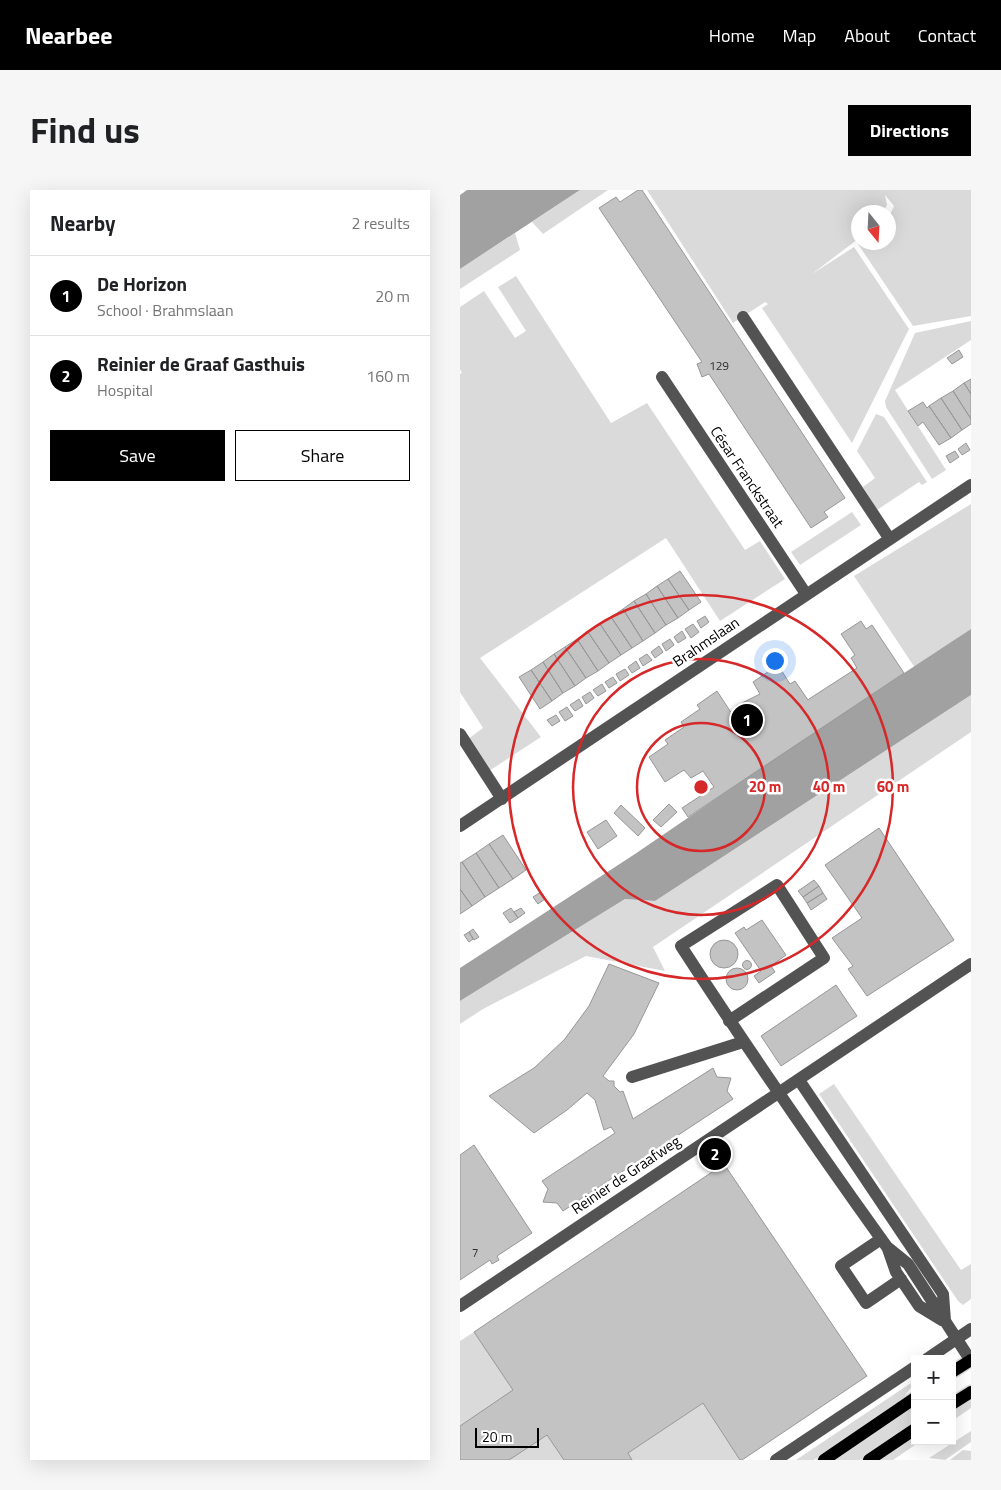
<!DOCTYPE html>
<html lang="en">
<head>
<meta charset="utf-8">
<style>
	:root { --surface:#fff; --page:#f6f6f6; --text:#202124; --muted:#757577; --line:#e0e0e0; --accent:#000 }
	body { margin:0; font-family:"Titillium Web",sans-serif; background:var(--page); color:var(--text) }
	.controls { position:absolute; right:15px; bottom:15px; display:grid; overflow:hidden; border-radius:0px; box-shadow:0 5px 20px #0002 }
	.controls button { width:45px; height:45px; display:grid; place-items:center; padding:0; border:0; border-bottom:1px solid var(--line); background:var(--surface); color:var(--text); font:25px sans-serif }
	.compass { position:absolute; left:391px; top:15px; width:45px; height:45px; border-radius:50%; background:var(--surface); box-shadow:0 5px 20px #0002; rotate:162deg }
	.scale { position:absolute; left:15px; bottom:12px; width:64px; box-sizing:border-box; padding-left:5px; border:2px solid #000; border-top:0; font-size:14px; line-height:18px; white-space:nowrap; color:#000; -webkit-text-stroke:4px #fff; paint-order:stroke }
	.you { position:absolute; left:314px; top:470px; width:18px; height:18px; margin:-12px; border:4px solid #fff; border-radius:50%; background:#1a73e8; box-shadow:0 0 0 8px #1a73e833 }
	.badge { display:grid; place-items:center; width:32px; height:32px; border-radius:50%; background:var(--accent); color:#fff; font-size:16px; font-weight:700 }
	.pin { position:absolute; translate:-50% -50%; border:2px solid #fff; box-shadow:0 1px 5px #0006 }
	.list { margin:0; padding:0; list-style:none }
	h2 { display:flex; justify-content:space-between; align-items:center; height:65px; margin:0; padding:0 20px; font-size:21px }
	h2 small { font-size:16px; font-weight:400; color:var(--muted) }
	.list li { display:grid; grid-template-columns:32px 1fr auto; gap:15px; align-items:center; box-sizing:border-box; height:80px; padding:0 20px; border-top:1px solid var(--line) }
	.list b { display:block; font-size:19px; white-space:nowrap }
	.list p { margin:0; font-size:16px; white-space:nowrap; color:var(--muted) }
	.list em { font-size:16px; font-style:normal; color:var(--muted) }
	.actions { display:flex; gap:10px; padding:15px 20px }
	.actions a { flex:1; padding:11px 0; border:1px solid var(--accent); border-radius:0px; text-align:center; font-size:18px; color:var(--accent) }
	.actions .main { background:var(--accent); color:#fff }
	.map { position:relative; flex:none; width:511px; height:1270px; overflow:hidden; border-radius:0px }
	header { display:flex; align-items:center; gap:30px; box-sizing:border-box; height:70px; padding:0 25px; background:var(--accent); color:#fff }
	header strong { font-size:24px }
	nav { display:flex; gap:28px; margin-inline-start:auto; font-size:18px }
	.intro { display:flex; align-items:center; justify-content:space-between; box-sizing:border-box; height:120px; padding:0 30px }
	h1 { margin:0; font-size:35px }
	.button { padding:12px 22px; border-radius:0px; background:var(--accent); color:#fff; font-size:18px; font-weight:700 }
	main { display:flex; gap:30px; padding:0 30px }
	aside { flex:1; background:var(--surface); border-radius:0px; box-shadow:0 5px 20px #0002 }
	.map>svg:first-child { display:block }
	.green { fill:#dadada }
	.water { fill:#a1a1a1 }
	.building { fill:#c3c3c3; stroke:#979797 }
	.lines { fill:none; stroke-linecap:round; stroke-linejoin:round }
	.major-casing { stroke:#dbdbdb; stroke-width:15 }
	.minor { stroke:#535353; stroke-width:12 }
	.major { stroke:#000; stroke-width:12 }
	.ring { fill:none; stroke:#d62828; stroke-width:2.5 }
	.labels { text-anchor:middle; stroke-width:5; stroke-linejoin:round; paint-order:stroke }
	.number-label { font-size:12px; fill:#313131 }
	.street-label { font-size:15px; fill:#000; stroke:#fff }
	.centre { fill:#d62828; stroke:#fff; stroke-width:2.5 }
	.ring-label { font-size:15px; text-anchor:middle; font-weight:bold; fill:#d62828; stroke:#fff; stroke-width:5; stroke-linejoin:round; paint-order:stroke }
</style>
</head>
<body>
<header>
<strong>Nearbee</strong>
<nav><a>Home</a><a>Map</a><a>About</a><a>Contact</a></nav>
</header>
<div class="intro"><h1>Find us</h1><a class="button">Directions</a></div>
<main>
<aside>
<h2>Nearby<small>2 results</small></h2>
<ul class="list">
<li><span class="badge">1</span><div><b>De Horizon</b><p>School · Brahmslaan</p></div><em>20 m</em></li>
<li><span class="badge">2</span><div><b>Reinier de Graaf Gasthuis</b><p>Hospital</p></div><em>160 m</em></li>
</ul>
<div class="actions"><a class="main">Save</a><a>Share</a></div>
</aside>
<div class="map">
<svg width="511" height="1270" viewBox="0 0 511 1270">
	<rect width="100%" height="100%" fill="#fff"/>
	<path class="green" d="M 120,0 L 148,0 L 83,44 L 72,32 Z
		M 187,0 L 511,0 L 511,126 L 453,136 L 398,54 L 428,52 L 429,27 L 434,16 L 425,5 L 427,15 L 423,22 L 398,22 L 398,49 L 352,84 L 394,57 L 449,139 L 392,253 L 302,118 L 308,114 L 305,112 L 273,133 Z
		M 55,43 L 60,60 L 0,99 L 0,79 Z
		M 56,86 L 151,233 L 187,213 L 285,360 L 300,351 L 325,389 L 260,431 L 206,348 L 20,468 L 81,547 L 29,581 L 8,549 L 23,538 L 0,502 L 0,184 L 2,183 L 0,179 L 0,117 L 24,101 L 55,148 L 66,141 L 38,97 Z
		M 511,131 L 511,150 L 435,200 L 486,280 L 472,289 L 426,217 L 425,211 L 455,143 Z
		M 416,224 L 424,227 L 467,292 L 462,295 L 459,292 L 417,320 L 403,297 L 415,288 L 397,261 Z
		M 511,314 L 511,439 L 455,478 L 394,386 Z
		M 392,322 L 401,335 L 340,375 L 331,362 Z
		M 511,505 L 511,542 L 193,757 L 205,781 L 126,766 L 23,819 L 0,834 L 0,811 L 165,709 L 195,711 Z
		M 374,894 L 501,1080 L 511,1074 L 511,1109 L 503,1115 L 498,1111 L 359,904 Z
		M 14,1142 L 53,1200 L 0,1236 L 0,1151 Z
		M 451,1193 L 453,1195 L 440,1212 L 354,1270 L 336,1270 Z
		M 511,1207 L 511,1218 L 492,1231 L 492,1220 Z
		M 243,1213 L 280,1270 L 172,1270 L 168,1263 Z
		M 455,1215 L 455,1233 L 400,1270 L 373,1270 Z
		M 511,1241 L 511,1252 L 485,1270 L 469,1268 Z
		M 87,1245 L 104,1270 L 49,1270 Z
		M 455,1245 L 455,1251 L 461,1251 L 433,1270 L 418,1270 Z
		M 503,1260 L 511,1261 L 511,1270 L 490,1270 Z"/>
	<path class="water" d="M 7,0 L 120,0 L 0,79 L 0,5 Z
		M 511,439 L 511,505 L 195,711 L 165,709 L 0,811 L 0,778 L 175,664 L 321,564 Z"/>
	<path class="building" d="M 178,0 L 182,0 L 385,308 L 364,322 L 368,327 L 351,338 L 249,184 L 242,187 L 237,174 L 242,172 L 139,18 L 156,7 L 160,12 Z
		M 499,160 L 503,167 L 492,174 L 487,168 Z
		M 511,189 L 511,204 L 504,193 Z
		M 504,193 L 511,204 L 511,229 L 493,201 Z
		M 493,201 L 511,229 L 511,234 L 502,240 L 481,208 Z
		M 481,208 L 502,240 L 491,248 L 469,216 Z
		M 463,212 L 467,218 L 469,216 L 491,248 L 479,255 L 463,232 L 458,236 L 448,221 Z
		M 506,253 L 510,260 L 502,265 L 498,259 Z
		M 495,261 L 499,267 L 490,273 L 486,266 Z
		M 220,381 L 241,412 L 229,420 L 208,389 Z
		M 208,389 L 229,420 L 218,428 L 197,396 Z
		M 197,396 L 218,428 L 206,435 L 186,404 Z
		M 186,404 L 206,435 L 195,443 L 174,411 Z
		M 174,411 L 195,443 L 183,451 L 163,419 Z
		M 163,419 L 183,451 L 172,458 L 151,427 Z
		M 245,426 L 249,432 L 241,438 L 237,431 Z
		M 151,427 L 172,458 L 161,465 L 140,434 Z
		M 401,431 L 406,439 L 412,435 L 444,483 L 228,627 L 222,618 L 254,597 L 243,581 L 231,588 L 224,580 L 205,592 L 189,567 L 208,554 L 205,550 L 224,537 L 221,532 L 240,519 L 237,515 L 257,501 L 272,524 L 278,519 L 276,516 L 300,504 L 293,492 L 318,475 L 330,494 L 335,491 L 348,510 L 349,509 L 397,478 L 391,468 L 395,465 L 381,444 Z
		M 140,434 L 161,465 L 149,473 L 128,442 Z
		M 233,434 L 239,442 L 231,448 L 225,439 Z
		M 222,441 L 226,448 L 218,453 L 214,447 Z
		M 128,442 L 149,473 L 138,481 L 117,449 Z
		M 117,449 L 138,481 L 126,488 L 105,457 Z
		M 210,449 L 214,455 L 206,461 L 202,454 Z
		M 199,456 L 203,462 L 195,468 L 191,462 Z
		M 105,457 L 126,488 L 115,496 L 94,464 Z
		M 94,464 L 115,496 L 103,503 L 83,472 Z
		M 187,464 L 192,470 L 183,476 L 179,469 Z
		M 176,471 L 180,478 L 172,483 L 168,477 Z
		M 83,472 L 103,503 L 92,511 L 71,480 Z
		M 165,479 L 169,485 L 160,491 L 156,484 Z
		M 71,480 L 92,511 L 80,519 L 59,487 Z
		M 153,487 L 157,493 L 149,498 L 145,492 Z
		M 142,494 L 146,501 L 138,506 L 133,500 Z
		M 130,502 L 134,508 L 126,514 L 122,507 Z
		M 119,509 L 123,516 L 115,521 L 110,515 Z
		M 107,517 L 113,526 L 105,531 L 99,522 Z
		M 96,525 L 100,531 L 92,536 L 87,530 Z
		M 209,614 L 217,622 L 201,637 L 193,630 Z
		M 161,615 L 185,638 L 178,646 L 154,623 Z
		M 146,630 L 157,646 L 138,659 L 127,642 Z
		M 419,638 L 494,750 L 407,806 L 388,779 L 393,776 L 372,748 L 402,728 L 365,675 Z
		M 43,645 L 66,680 L 53,689 L 29,654 Z
		M 29,654 L 53,689 L 39,698 L 16,663 Z
		M 16,663 L 39,698 L 25,707 L 2,672 Z
		M 2,672 L 25,707 L 12,716 L 0,699 L 0,673 Z
		M 354,690 L 359,696 L 343,707 L 338,701 Z
		M 359,696 L 363,703 L 347,713 L 343,707 Z
		M 0,699 L 12,716 L 0,724 Z
		M 81,702 L 85,709 L 78,714 L 73,707 Z
		M 363,703 L 367,709 L 351,720 L 347,713 Z
		M 51,718 L 58,728 L 50,733 L 43,723 Z
		M 61,718 L 65,723 L 58,728 L 54,722 Z
		M 302,730 L 326,765 L 311,776 L 315,782 L 299,793 L 294,786 L 301,781 L 275,743 L 284,737 L 286,740 Z
		M 13,739 L 19,747 L 14,750 L 9,742 Z
		M 9,742 L 13,749 L 9,752 L 4,745 Z
		M250 764a14 14 0 1 1 28 0a14 14 0 1 1-28 0Z
		M282.5 775a4.5 4.5 0 1 1 9 0a4.5 4.5 0 1 1-9 0Z
		M 149,774 L 199,793 L 174,844 L 143,886 L 149,891 L 154,891 L 154,896 L 160,902 L 163,901 L 173,929 L 253,878 L 257,887 L 271,888 L 267,901 L 273,909 L 200,957 L 205,965 L 180,981 L 175,973 L 103,1021 L 97,1013 L 83,1012 L 88,999 L 82,991 L 155,943 L 151,937 L 144,940 L 135,910 L 127,903 L 107,920 L 74,943 L 29,906 L 74,878 L 104,850 L 129,816 Z
		M266 789a11 11 0 1 1 22 0a11 11 0 1 1-22 0Z
		M 376,795 L 397,826 L 321,876 L 301,846 Z
		M 14,955 L 72,1043 L 37,1066 L 39,1070 L 32,1074 L 30,1070 L 0,1090 L 0,965 Z
		M 264,974 L 407,1186 L 282,1270 L 280,1270 L 243,1213 L 168,1263 L 172,1270 L 104,1270 L 87,1245 L 49,1270 L 0,1270 L 0,1236 L 53,1200 L 14,1142 Z"/>
	<g class="lines">
		<g class="major-casing">
			<path id="major" d="M 492,1182 L 511,1170
				M 492,1214 L 511,1202
				M 364,1270 L 455,1208
				M 409,1270 L 455,1239"/>
		</g>
		<path class="minor" d="M 283,127 L 429,348
			M 202,187 L 346,404
			M 0,544 L 42,609
			M 0,636 L 511,295
			M 269,831 L 364,768 L 317,695 L 221,756 C 287,858 356,958 427,1057 L 448,1074 L 511,1171
			M 172,887 L 283,852
			M 339,890 L 483,1104 L 485,1131
			M 421,1049 L 381,1076 L 406,1113 L 441,1089
			M 428,1059 L 436,1082 L 459,1116 L 482,1130
			M 0,1116 L 511,774
			M 467,1169 L 511,1139
			M 316,1270 L 455,1177"/>
		<use href="#major" class="major"/>
	</g>
	<g class="ring">
		<circle cx="241" cy="597" r="64"/>
		<circle cx="241" cy="597" r="128"/>
		<circle cx="241" cy="597" r="192"/>
	</g>
	<g class="labels">
		<g class="number-label">
			<text x="259" y="180">129</text>
			<text x="15" y="1067">7</text>
		</g>
		<g class="street-label">
			<text transform="translate(287 287) rotate(56)" y="5">César Franckstraat</text>
			<text transform="translate(246 452) rotate(-34)" y="5">Brahmslaan</text>
			<text transform="translate(166 985) rotate(-34)" y="5">Reinier de Graafweg</text>
		</g>
	</g>
	<circle cx="241" cy="597" r="8" class="centre"/>
	<g class="ring-label">
		<text x="305" y="602">20 m</text>
		<text x="369" y="602">40 m</text>
		<text x="433" y="602">60 m</text>
	</g>
</svg>
<div class="controls">
<button>+</button>
<button>−</button>
</div>
<svg class="compass" viewBox="-18 -18 36 36"><path d="M0-13l5 13h-10z" fill="#e53935"/><path d="M0 13l5-13h-10z" fill="#757577"/></svg>
<div class="scale">20 m</div>
<div class="you"></div>
<div class="pin badge" style="left:287px;top:530px">1</div>
<div class="pin badge" style="left:255px;top:964px">2</div>
</div>
</main>
</body>
</html>
